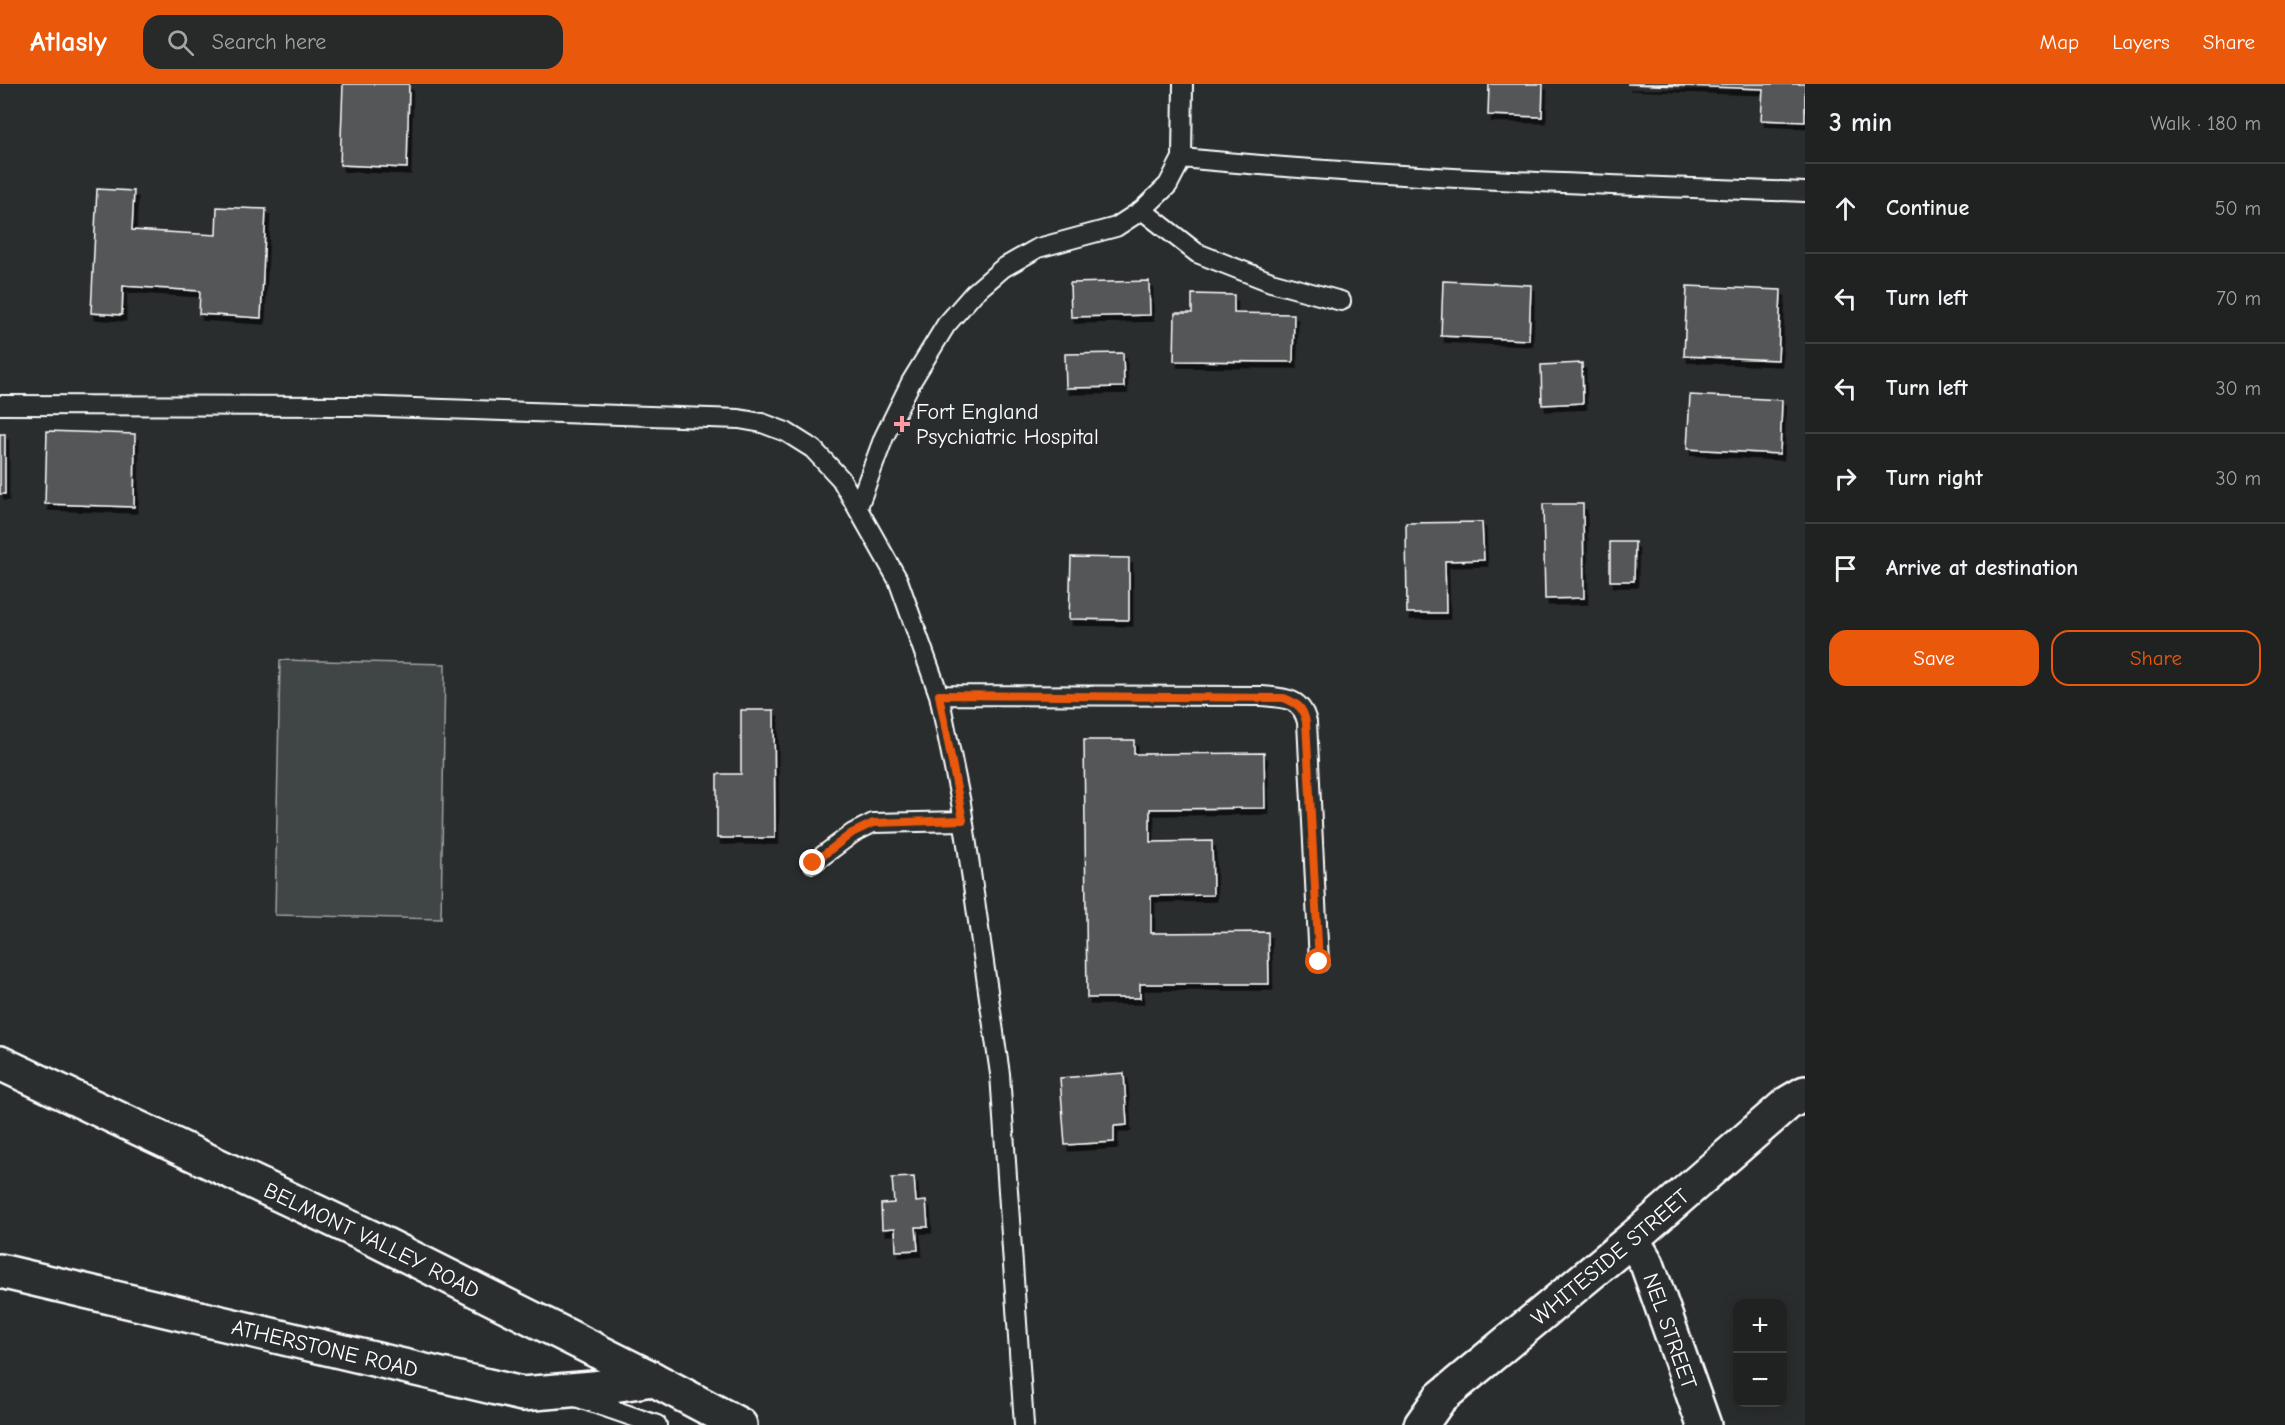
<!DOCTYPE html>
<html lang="en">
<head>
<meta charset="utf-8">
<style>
	:root { --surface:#202222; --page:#282a2a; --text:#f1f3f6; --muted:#a2a4a5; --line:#3d3f40; --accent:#ea580c }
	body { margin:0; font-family:"Comic Neue",sans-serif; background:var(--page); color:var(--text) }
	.controls { position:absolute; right:18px; bottom:18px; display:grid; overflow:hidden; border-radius:12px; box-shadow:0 3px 15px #0003 }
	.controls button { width:54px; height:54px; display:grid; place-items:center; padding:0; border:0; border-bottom:2px solid var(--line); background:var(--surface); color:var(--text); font:30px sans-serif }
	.stop { position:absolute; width:18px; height:18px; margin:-14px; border:4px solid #ea580c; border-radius:50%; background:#fff }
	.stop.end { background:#ea580c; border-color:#fff; box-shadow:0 2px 6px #0008 }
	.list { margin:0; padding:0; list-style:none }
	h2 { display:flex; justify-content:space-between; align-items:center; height:78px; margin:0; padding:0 24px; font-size:26px }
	h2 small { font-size:20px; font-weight:400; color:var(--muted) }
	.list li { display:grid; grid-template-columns:39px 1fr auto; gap:18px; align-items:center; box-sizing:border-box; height:90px; padding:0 24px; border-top:2px solid var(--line) }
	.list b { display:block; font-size:22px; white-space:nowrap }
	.list em { font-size:20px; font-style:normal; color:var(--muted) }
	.actions { display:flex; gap:12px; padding:18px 24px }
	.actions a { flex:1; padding:14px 0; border:2px solid var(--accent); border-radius:18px; text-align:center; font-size:21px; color:var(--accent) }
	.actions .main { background:var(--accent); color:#fff }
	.icon { flex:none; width:33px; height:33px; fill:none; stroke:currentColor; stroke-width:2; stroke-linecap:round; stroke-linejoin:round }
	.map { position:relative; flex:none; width:1805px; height:1341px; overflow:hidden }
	header { display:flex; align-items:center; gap:36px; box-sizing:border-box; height:84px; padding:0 30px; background:var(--accent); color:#fff }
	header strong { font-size:28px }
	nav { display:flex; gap:33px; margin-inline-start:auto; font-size:21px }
	.search { width:420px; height:54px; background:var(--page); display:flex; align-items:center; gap:15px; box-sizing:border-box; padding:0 21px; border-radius:18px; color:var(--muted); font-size:22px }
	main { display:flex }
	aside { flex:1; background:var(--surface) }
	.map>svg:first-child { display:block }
	.green { fill:#414445; stroke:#a0a2a2; stroke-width:1.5 }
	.building { fill:#555758; stroke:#fff; stroke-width:1.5; filter:url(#shadow) }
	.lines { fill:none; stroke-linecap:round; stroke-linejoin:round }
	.lane-casing { stroke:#fff; stroke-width:22 }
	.street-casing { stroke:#fff; stroke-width:38 }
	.secondary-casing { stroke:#fff; stroke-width:38 }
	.lane { stroke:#2a2d2e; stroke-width:18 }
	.street { stroke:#2a2d2e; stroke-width:33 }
	.secondary { stroke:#2a2d2e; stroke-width:33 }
	.route { stroke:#ea580c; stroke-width:8 }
	.poi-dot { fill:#ff9aa2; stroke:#2a2d2e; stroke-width:2 }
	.labels { text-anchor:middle; stroke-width:6; stroke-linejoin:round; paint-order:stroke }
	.poi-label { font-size:22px; fill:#fff; stroke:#2a2d2e; text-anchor:start }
	.street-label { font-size:22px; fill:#fff; stroke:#2a2d2e }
</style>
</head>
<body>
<header>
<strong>Atlasly</strong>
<div class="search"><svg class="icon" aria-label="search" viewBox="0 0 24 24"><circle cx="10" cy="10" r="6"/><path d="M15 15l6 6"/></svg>Search here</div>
<nav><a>Map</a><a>Layers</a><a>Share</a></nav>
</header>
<main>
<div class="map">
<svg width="1805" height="1341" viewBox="0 0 1805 1341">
	<defs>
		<filter id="shadow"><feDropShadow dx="3.5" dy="6" stdDeviation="0" flood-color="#0009"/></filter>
	</defs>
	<rect width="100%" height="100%" fill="#2a2d2e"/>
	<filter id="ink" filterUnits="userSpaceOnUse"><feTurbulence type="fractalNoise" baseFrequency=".0167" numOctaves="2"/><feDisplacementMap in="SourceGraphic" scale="12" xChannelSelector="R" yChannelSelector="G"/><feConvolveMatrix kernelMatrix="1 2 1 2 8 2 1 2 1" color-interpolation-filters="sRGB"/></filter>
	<g filter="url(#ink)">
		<path class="green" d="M 280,576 L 445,580 L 441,835 L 275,831 Z"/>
		<path class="building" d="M 343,0 L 409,0 L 407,84 L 340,81 Z
			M 1489,0 L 1543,0 L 1542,33 L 1488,31 Z
			M 1627,0 L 1805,0 L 1805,38 L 1761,36 L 1763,5 Z
			M 97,105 L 134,107 L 132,146 L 216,151 L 217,123 L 266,125 L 261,234 L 199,230 L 200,207 L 123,202 L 122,231 L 91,229 Z
			M 1149,197 L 1150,231 L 1071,233 L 1070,199 Z
			M 1443,197 L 1531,201 L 1529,256 L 1441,252 Z
			M 1687,202 L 1781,206 L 1778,276 L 1684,272 Z
			M 1192,210 L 1234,211 L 1234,229 L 1294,230 L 1293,278 L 1174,277 L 1175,229 L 1192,229 Z
			M 1123,269 L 1124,303 L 1066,304 L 1065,270 Z
			M 1582,279 L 1583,319 L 1542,321 L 1541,281 Z
			M 1690,311 L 1782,316 L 1780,370 L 1687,365 Z
			M 47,347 L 135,350 L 134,423 L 45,420 Z
			M 0,350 L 5,350 L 5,410 L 0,410 Z
			M 1543,420 L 1583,420 L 1584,514 L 1545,515 Z
			M 1482,438 L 1484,476 L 1445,477 L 1446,529 L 1407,529 L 1406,439 Z
			M 1610,458 L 1635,458 L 1634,497 L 1610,497 Z
			M 1071,473 L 1129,474 L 1129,536 L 1069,535 Z
			M 741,626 L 774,626 L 775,754 L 717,754 L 717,690 L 741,690 Z
			M 1084,656 L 1134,656 L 1134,670 L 1264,669 L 1265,724 L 1150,725 L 1150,758 L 1212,757 L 1213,811 L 1151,812 L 1151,849 L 1268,848 L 1269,900 L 1140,900 L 1140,914 L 1087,914 Z
			M 1124,989 L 1127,1041 L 1114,1042 L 1114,1058 L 1065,1061 L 1060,994 Z
			M 914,1093 L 916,1118 L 926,1117 L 928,1143 L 916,1143 L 918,1166 L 896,1167 L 895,1144 L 882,1145 L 881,1120 L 894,1119 L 892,1094 Z"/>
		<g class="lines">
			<g class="lane-casing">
				<path id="lane" d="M 1182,74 C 1389,94 1597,101 1805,108
					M 1142,126 L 1197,169 L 1271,198 L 1341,217
					M 0,321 L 356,322 L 739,335 L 762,339 L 786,348 L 813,365 L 841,395 L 898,496 L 939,611 L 961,719 L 1000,990 L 1024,1341
					M 858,423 L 884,353 L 911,298 L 946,241 L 974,209 L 1003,184 L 1038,164 L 1116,143 L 1142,126 L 1168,101 L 1182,74 L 1183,0
					M 939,611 L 1262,612 C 1284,614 1301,613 1307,638 L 1319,878
					M 813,779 L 853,749 L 873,739 L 963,737
					M 576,1313 L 657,1341"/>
			</g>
			<g class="street-casing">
				<g id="street">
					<path id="s1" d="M 1632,1155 L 1647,1180 L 1704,1341"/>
					<path id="s2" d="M 0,1187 L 522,1310 L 593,1304 L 653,1295"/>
					<path id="s3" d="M 1421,1341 L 1440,1314 L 1632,1155 L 1788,1019 L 1805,1009"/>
				</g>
			</g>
			<g class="secondary-casing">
				<g id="secondary">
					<path id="s4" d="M 0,979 L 374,1155 L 653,1295 L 740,1341"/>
				</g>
			</g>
			<use href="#lane" class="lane"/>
			<use href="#street" class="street"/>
			<use href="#secondary" class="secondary"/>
		</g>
	</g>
	<g class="lines" filter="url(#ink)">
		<path class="route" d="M 813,779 L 852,749 L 873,739 L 963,736 L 939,611 L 1284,614 C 1298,620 1303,623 1306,638 L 1319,878"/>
	</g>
	<path class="poi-dot" d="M899 331h6v6h6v6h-6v6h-6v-6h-6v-6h6z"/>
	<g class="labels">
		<g class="poi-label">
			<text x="916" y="335">Fort England<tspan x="916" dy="25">Psychiatric Hospital</tspan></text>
		</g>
		<g class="street-label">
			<text dy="8" stroke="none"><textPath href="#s4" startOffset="412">BELMONT VALLEY ROAD</textPath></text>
			<text dy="8" stroke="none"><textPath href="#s3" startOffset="254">WHITESIDE STREET</textPath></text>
			<text dy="8" stroke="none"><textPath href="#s1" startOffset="100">NEL STREET</textPath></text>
			<text dy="8" stroke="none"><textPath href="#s2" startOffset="334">ATHERSTONE ROAD</textPath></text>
		</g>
	</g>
</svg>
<div class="controls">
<button>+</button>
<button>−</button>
</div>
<div class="stop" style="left:1319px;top:878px"></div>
<div class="stop end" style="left:813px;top:779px"></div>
</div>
<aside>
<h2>3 min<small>Walk · 180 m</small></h2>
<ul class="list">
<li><svg class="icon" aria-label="ahead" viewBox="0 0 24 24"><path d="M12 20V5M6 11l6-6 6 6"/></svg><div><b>Continue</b></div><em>50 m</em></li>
<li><svg class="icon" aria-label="left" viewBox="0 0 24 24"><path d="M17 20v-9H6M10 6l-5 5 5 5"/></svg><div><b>Turn left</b></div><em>70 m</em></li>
<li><svg class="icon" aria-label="left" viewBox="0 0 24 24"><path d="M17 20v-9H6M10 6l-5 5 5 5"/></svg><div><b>Turn left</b></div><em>30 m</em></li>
<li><svg class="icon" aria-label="right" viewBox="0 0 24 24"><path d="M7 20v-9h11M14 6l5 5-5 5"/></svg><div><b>Turn right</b></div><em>30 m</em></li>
<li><svg class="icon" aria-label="arrive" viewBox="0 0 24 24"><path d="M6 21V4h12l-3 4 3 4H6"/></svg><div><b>Arrive at destination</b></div></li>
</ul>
<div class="actions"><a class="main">Save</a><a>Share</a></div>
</aside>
</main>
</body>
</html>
